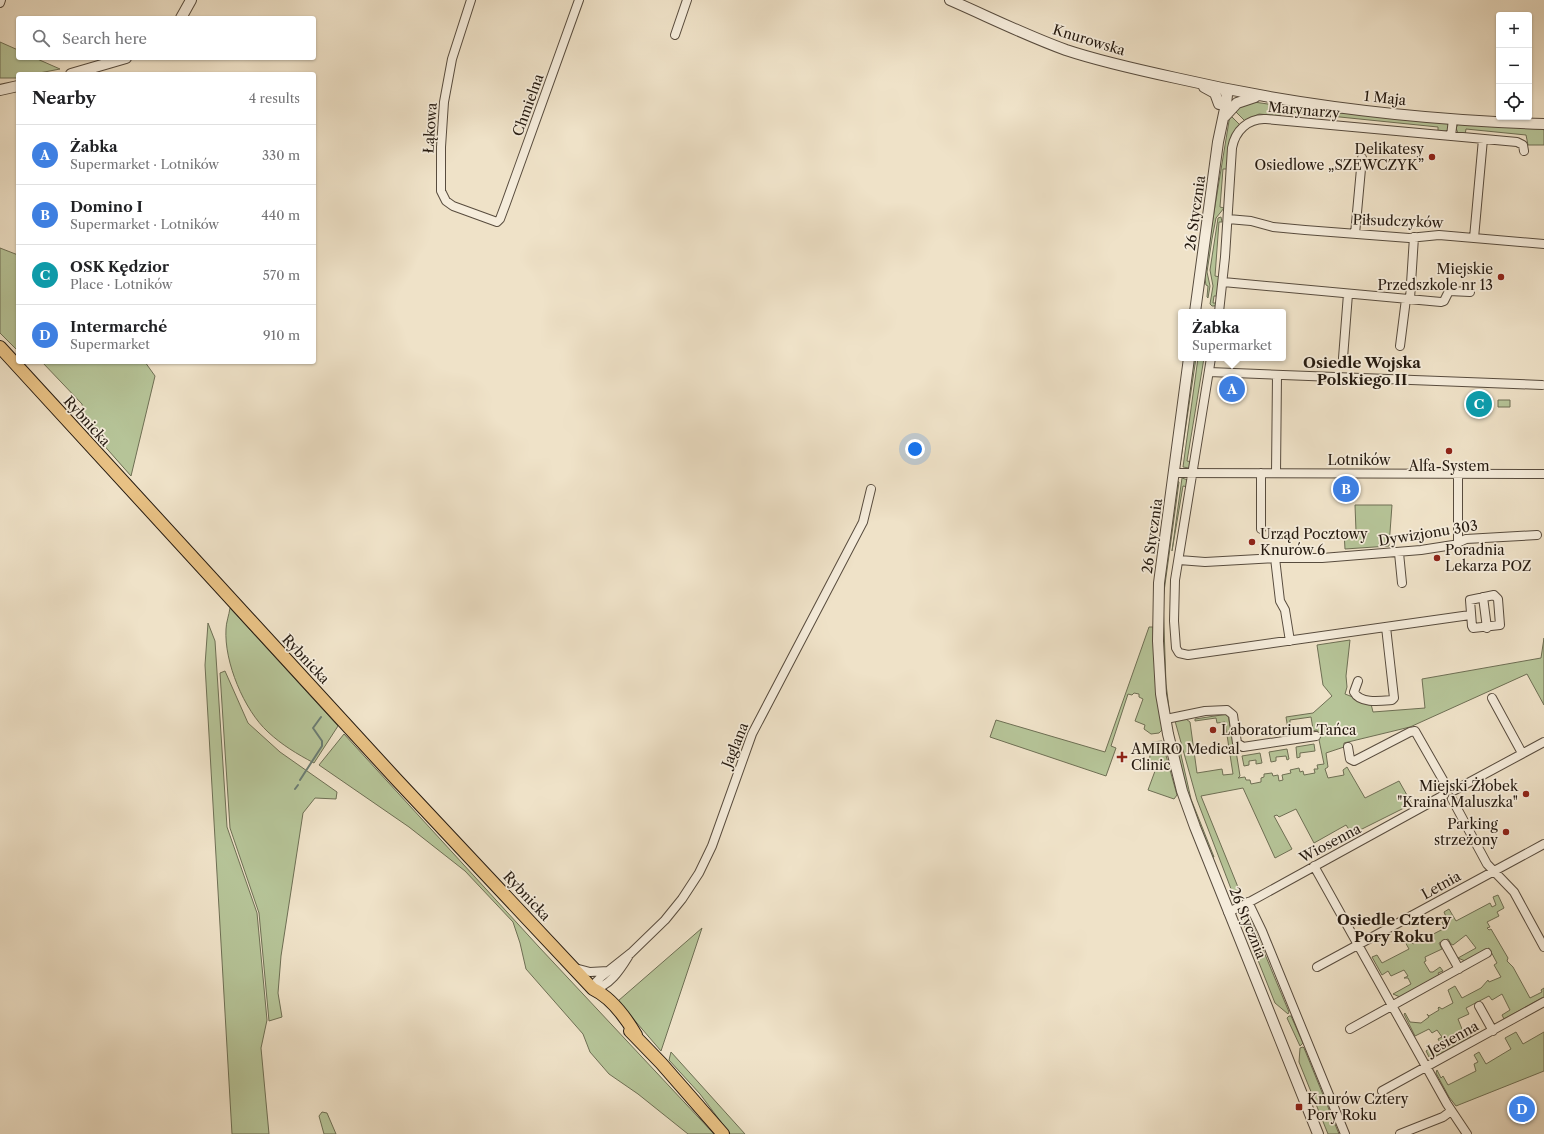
<!DOCTYPE html>
<html lang="en">
<head>
<meta charset="utf-8">
<style>
	:root { --surface:#fff; --page:#f6f6f6; --text:#202124; --muted:#757577; --line:#e0e0e0; --accent:#8f2418 }
	body { margin:0; font-family:"Libre Caslon Text",serif; background:var(--page); color:var(--text) }
	.controls { position:absolute; right:12px; top:12px; display:grid; overflow:hidden; border-radius:4px; box-shadow:0 1px 3px #0004 }
	.controls button { width:36px; height:36px; display:grid; place-items:center; padding:0; border:0; border-bottom:1px solid var(--line); background:var(--surface); color:var(--text); font:20px sans-serif }
	.you { position:absolute; left:915px; top:449px; width:14px; height:14px; margin:-10px; border:3px solid #fff; border-radius:50%; background:#1a73e8; box-shadow:0 0 0 6px #1a73e833 }
	.badge { display:grid; place-items:center; width:26px; height:26px; border-radius:50%; background:var(--accent); color:#fff; font-size:13px; font-weight:700 }
	.pin { position:absolute; translate:-50% -50%; border:2px solid #fff; box-shadow:0 1px 4px #0006 }
	.popup { position:absolute; left:1178px; top:309px; width:108px; height:52px; box-sizing:border-box; display:grid; place-content:center; border-radius:4px; background:var(--surface); filter:drop-shadow(0 1px 3px #0005); font-size:13px; white-space:nowrap; color:var(--muted) }
	.popup b { font-size:15px; color:var(--text) }
	.popup::after { content:''; position:absolute; left:50%; top:100%; margin-left:-8px; border:8px solid transparent; border-top-color:var(--surface) }
	.list { margin:0; padding:0; list-style:none }
	h2 { display:flex; justify-content:space-between; align-items:center; height:52px; margin:0; padding:0 16px; font-size:17px }
	h2 small { font-size:13px; font-weight:400; color:var(--muted) }
	.list li { display:grid; grid-template-columns:26px 1fr auto; gap:12px; align-items:center; box-sizing:border-box; height:60px; padding:0 16px; border-top:1px solid var(--line) }
	.list b { display:block; font-size:15px; white-space:nowrap }
	.list p { margin:0; font-size:13px; white-space:nowrap; color:var(--muted) }
	.list em { font-size:13px; font-style:normal; color:var(--muted) }
	.icon { flex:none; width:22px; height:22px; fill:none; stroke:currentColor; stroke-width:2; stroke-linecap:round; stroke-linejoin:round }
	.map { position:relative; flex:none; width:1544px; height:1134px; overflow:hidden }
	.search { position:absolute; background:var(--surface); box-shadow:0 1px 3px #0004; left:16px; top:16px; width:300px; height:44px; display:flex; align-items:center; gap:10px; box-sizing:border-box; padding:0 14px; border-radius:4px; color:var(--muted); font-size:15px }
	.panel { position:absolute; background:var(--surface); box-shadow:0 1px 3px #0004; left:16px; top:72px; width:300px; height:292px; border-radius:4px }
	.map>svg:first-child { display:block }
	.green { fill:#b6c498; stroke:#6e6f54 }
	.lines { fill:none; stroke-linecap:round; stroke-linejoin:round }
	.stream { stroke:#6b7c73; stroke-width:2 }
	.minor-casing { stroke:#584c3e; stroke-width:10 }
	.tertiary-casing { stroke:#584c3e; stroke-width:12 }
	.primary-casing { stroke:#251a10; stroke-width:14 }
	.minor { stroke:#f5ecdb; stroke-width:8 }
	.tertiary { stroke:#f5ecdb; stroke-width:10 }
	.primary { stroke:#e8c184; stroke-width:12 }
	.poi-dot { fill:#8f2418; stroke:#f5ecdb; stroke-width:1.5 }
	.labels { text-anchor:middle; stroke-width:3.5; stroke-linejoin:round; paint-order:stroke }
	.street-label { font-size:14px; fill:#251a10; stroke:#f5ecdb }
	.poi-label { font-size:14px; fill:#251a10; stroke:#f5ecdb; text-anchor:start }
	.neighbourhood-label { font-size:15px; font-weight:bold; fill:#251a10; stroke:#f5ecdb }
</style>
</head>
<body>
<div class="map">
<svg width="1544" height="1134" viewBox="0 0 1544 1134">
	<rect width="100%" height="100%" fill="#efe2c8"/>
	<filter id="stains"><feTurbulence type="fractalNoise" baseFrequency=".005" numOctaves="4"/><feColorMatrix values="0 0 0 0 .2 0 0 0 0 .09 0 0 0 0 .02 0 0 0 .5 -.17"/></filter>
	<radialGradient id="worn" r=".72"><stop offset=".6" stop-color="#630" stop-opacity="0"/><stop offset="1" stop-color="#630" stop-opacity=".3"/></radialGradient>
	<path class="green" d="M 0,42 L 18,50 L 18,58 L 35,58 L 60,69 L 34,74 L 18,74 L 18,77 L 16,78 L 0,78 Z
		M 1254,102 L 1302,109 L 1447,123 L 1449,126 L 1447,131 L 1438,132 L 1438,127 L 1281,111 L 1280,116 L 1259,114 L 1245,121 L 1234,110 L 1238,106 Z
		M 1230,115 L 1240,125 C 1227,136 1229,153 1228,169 L 1223,169 L 1220,207 L 1224,208 L 1216,218 L 1212,239 L 1207,272 L 1210,286 L 1208,298 L 1207,297 L 1208,286 L 1206,285 L 1204,273 Z
		M 1458,124 L 1542,129 L 1544,130 L 1544,145 L 1528,145 L 1526,135 L 1466,129 L 1465,135 L 1458,133 L 1456,128 Z
		M 1221,217 L 1222,222 L 1219,222 L 1215,276 L 1220,277 L 1219,296 L 1214,296 L 1213,303 L 1216,303 L 1215,306 L 1212,306 L 1210,304 L 1213,286 L 1210,270 L 1218,218 Z
		M 0,248 L 18,255 L 18,351 L 0,333 Z
		M 1193,358 L 1196,358 L 1180,465 Z
		M 1198,358 L 1204,358 L 1187,461 L 1192,462 L 1189,468 L 1183,467 Z
		M 42,362 L 145,362 L 155,376 L 131,476 L 86,425 L 82,404 Z
		M 1498,400 L 1510,400 L 1510,407 L 1498,407 Z
		M 1182,478 L 1188,480 L 1188,487 L 1183,486 L 1172,551 Z
		M 1177,481 L 1179,482 L 1163,599 L 1166,684 L 1170,716 L 1166,700 L 1164,677 L 1162,597 Z
		M 1355,505 L 1392,505 L 1389,546 L 1345,549 L 1344,532 L 1356,531 Z
		M 230,608 L 338,726 L 314,763 C 297,754 282,745 268,732 C 244,710 224,662 226,629 C 226,623 229,615 230,608 Z
		M 208,623 L 215,641 L 227,827 L 257,913 L 267,1020 L 261,1048 L 269,1134 L 232,1134 L 205,665 Z
		M 1149,627 L 1153,627 L 1157,697 L 1163,729 L 1159,733 L 1151,734 L 1144,729 L 1145,725 L 1135,721 L 1143,699 L 1139,697 L 1139,694 L 1134,693 L 1132,695 L 1128,694 L 1111,746 L 1116,748 L 1106,776 L 990,737 L 996,720 L 1105,752 Z
		M 1544,638 L 1544,705 L 1527,674 L 1410,727 L 1344,743 L 1344,747 L 1326,753 L 1328,767 L 1325,769 L 1328,778 L 1344,775 L 1343,770 L 1347,767 L 1365,798 L 1399,781 L 1412,804 L 1352,834 L 1346,825 L 1314,843 L 1296,809 L 1279,817 L 1277,815 L 1274,816 L 1292,849 L 1275,858 L 1243,788 L 1201,796 L 1240,892 L 1233,894 L 1197,800 L 1175,721 L 1186,719 L 1190,722 L 1197,773 L 1222,769 L 1223,775 L 1233,774 L 1225,722 L 1217,723 L 1216,718 L 1195,721 L 1195,719 L 1228,714 L 1230,726 L 1232,726 L 1240,776 L 1238,778 L 1245,777 L 1246,780 L 1250,780 L 1251,784 L 1261,782 L 1261,778 L 1264,777 L 1264,774 L 1272,773 L 1273,776 L 1278,775 L 1279,781 L 1283,780 L 1282,775 L 1291,773 L 1290,770 L 1299,768 L 1300,772 L 1303,771 L 1304,775 L 1315,773 L 1314,769 L 1318,769 L 1317,765 L 1324,764 L 1317,730 L 1306,732 L 1306,730 L 1313,729 L 1311,717 L 1290,720 L 1290,731 L 1292,732 L 1301,731 L 1302,733 L 1289,735 L 1286,717 L 1313,713 L 1332,696 L 1323,685 L 1317,645 L 1350,640 L 1346,676 L 1347,687 L 1345,694 L 1371,704 L 1373,712 L 1425,708 L 1422,679 L 1541,658 Z
		M 225,671 L 248,723 L 280,752 L 337,792 L 336,799 L 315,798 L 303,813 L 281,956 L 278,993 L 282,1017 L 269,1021 L 259,913 L 230,828 L 220,673 Z
		M 344,734 L 539,947 L 714,1134 L 688,1134 L 638,1094 L 609,1074 L 590,1052 L 583,1034 L 526,969 L 520,943 L 513,922 L 465,871 L 409,827 L 319,765 Z
		M 1162,741 L 1177,795 L 1174,799 L 1148,790 L 1155,771 L 1147,768 L 1152,748 L 1148,747 L 1152,742 Z
		M 1314,744 L 1315,751 L 1300,753 L 1300,757 L 1297,758 L 1296,747 Z
		M 1179,746 L 1191,799 L 1214,857 L 1210,857 L 1189,801 L 1174,747 Z
		M 1287,749 L 1289,759 L 1287,760 L 1286,756 L 1276,757 L 1276,761 L 1271,762 L 1269,752 Z
		M 1260,753 L 1262,763 L 1256,764 L 1256,760 L 1249,761 L 1249,765 L 1244,766 L 1242,756 Z
		M 1498,895 L 1504,908 L 1497,912 L 1499,916 L 1487,922 L 1490,927 L 1487,928 L 1489,930 L 1491,929 L 1508,958 L 1507,961 L 1513,967 L 1530,998 L 1542,992 L 1541,990 L 1544,988 L 1544,997 L 1504,1019 L 1502,1015 L 1510,1010 L 1502,994 L 1492,1000 L 1489,996 L 1466,1008 L 1469,1014 L 1458,1019 L 1464,1034 L 1469,1033 L 1471,1037 L 1433,1058 L 1429,1057 L 1426,1051 L 1430,1048 L 1432,1051 L 1442,1046 L 1438,1039 L 1442,1037 L 1437,1030 L 1432,1033 L 1429,1029 L 1415,1036 L 1404,1014 L 1405,1013 L 1410,1022 L 1421,1023 L 1429,1017 L 1427,1014 L 1429,1016 L 1439,1010 L 1438,1008 L 1439,1007 L 1442,1009 L 1453,1003 L 1448,990 L 1455,986 L 1462,998 L 1481,988 L 1488,980 L 1489,982 L 1501,977 L 1494,965 L 1497,963 L 1489,948 L 1465,961 L 1458,958 L 1476,948 L 1466,935 L 1453,945 L 1451,944 L 1448,939 L 1439,943 L 1442,949 L 1425,957 L 1426,961 L 1424,962 L 1430,972 L 1433,972 L 1440,967 L 1443,971 L 1438,973 L 1439,975 L 1400,997 L 1393,994 L 1411,984 L 1408,978 L 1404,978 L 1408,976 L 1404,970 L 1391,976 L 1388,971 L 1382,975 L 1372,957 L 1377,955 L 1382,963 L 1409,949 L 1404,940 L 1409,937 L 1413,944 L 1416,942 L 1413,937 L 1414,937 L 1418,942 L 1445,928 L 1442,922 L 1447,919 L 1444,912 L 1449,909 L 1456,921 L 1490,903 L 1492,907 L 1496,905 L 1493,897 Z
		M 1242,911 L 1245,911 L 1249,916 L 1289,1012 L 1288,1014 L 1275,1003 L 1240,915 Z
		M 702,928 L 661,1051 L 618,1001 Z
		M 1289,1016 L 1291,1016 L 1303,1043 L 1300,1046 L 1287,1018 Z
		M 1516,1032 L 1523,1044 L 1544,1032 L 1544,1071 L 1456,1106 L 1449,1097 L 1436,1073 L 1437,1070 L 1441,1078 L 1443,1076 L 1448,1085 L 1476,1071 L 1474,1064 L 1478,1062 L 1474,1055 L 1479,1052 L 1486,1064 L 1511,1049 L 1505,1038 Z
		M 1303,1047 L 1304,1048 L 1339,1134 L 1328,1134 L 1299,1062 L 1300,1048 Z
		M 671,1052 L 745,1134 L 730,1134 L 700,1094 L 669,1060 Z
		M 322,1112 L 327,1113 L 336,1134 L 324,1134 L 319,1116 Z"/>
	<g class="lines">
		<path class="stream" d="M 300,780 L 322,746 L 322,741 L 313,728 L 321,717
			M 295,789 L 298,785"/>
		<g class="minor-casing">
			<path id="minor" d="M 471,0 L 452,59 L 444,102 L 441,147 L 441,191 L 446,201 L 453,206 L 497,222 L 500,219 L 506,203 L 579,0
				M 0,3 L 1,0
				M 675,35 L 687,0
				M 1451,136 L 1453,119
				M 1228,219 L 1251,221 L 1273,227 L 1305,230 L 1409,238 L 1439,235 L 1544,244
				M 1355,234 L 1362,158
				M 1474,238 L 1483,139
				M 1223,282 L 1441,302 L 1444,301 L 1449,291 L 1470,292
				M 1410,299 L 1414,237
				M 1219,312 L 1225,257 L 1232,148 C 1235,131 1248,118 1266,119 L 1517,142 L 1523,145 L 1524,151
				M 1400,346 L 1406,299
				M 1211,358 L 1175,580 L 1174,621 L 1176,648 L 1179,653 L 1188,655 L 1470,615
				M 1343,358 L 1348,294
				M 1209,372 L 1542,385
				M 1174,473 L 1544,474
				M 1276,473 L 1277,375
				M 1458,474 L 1458,541
				M 1261,529 L 1261,473
				M 1399,553 L 1402,583
				M 1275,558 L 1280,601 L 1285,610 L 1290,641
				M 1179,560 L 1205,562 L 1275,558 L 1322,558 L 1421,550 L 1453,545 L 1466,539 L 1537,535
				M 1494,595 L 1498,599 L 1500,625 L 1473,628 L 1472,626 L 1470,600 Z
				M 1483,597 L 1487,628
				M 1358,681 L 1354,692 C 1360,704 1381,701 1392,700 L 1394,698 L 1386,627
				M 1492,698 L 1522,753
				M 1166,719 L 1205,711 L 1227,710 L 1233,715 L 1237,743 L 1243,747 L 1316,736
				M 1348,747 L 1350,759 L 1354,761 L 1410,732 L 1415,731 L 1447,787
				M 1455,790 L 1544,742
				M 1452,799 L 1487,864 L 1514,892 L 1544,947
				M 1314,866 L 1447,1104 L 1467,1134
				M 1248,902 L 1262,931 L 1345,1134
				M 1228,912 L 1244,905 L 1444,795
				M 1445,944 L 1459,969
				M 1317,967 L 1544,844
				M 575,968 L 590,972 L 608,971
				M 593,989 L 596,982 L 602,976 L 631,953 L 665,920 L 682,899 L 699,873 L 712,846 L 752,734 L 863,522 L 871,489
				M 593,989 C 609,987 620,970 628,957
				M 1479,1006 L 1493,1031
				M 1350,1029 L 1487,953
				M 1382,1091 L 1544,1002
				M 1400,1134 L 1443,1117 L 1451,1111"/>
		</g>
		<g class="tertiary-casing">
			<path id="tertiary" d="M 950,0 C 989,17 1027,36 1066,50 C 1102,62 1139,70 1176,78 C 1296,106 1420,120 1544,124
				M 181,18 L 191,0
				M 71,74 L 126,58
				M 1204,87 L 1215,93 L 1219,104
				M 0,90 L 18,86
				M 1225,116 L 1237,103 L 1255,97
				M 1195,312 L 1218,142 L 1226,104 L 1227,95 L 1224,89
				M 1189,358 L 1159,583 L 1158,641 L 1161,694 L 1168,734 L 1182,791 L 1195,827 L 1318,1134"/>
		</g>
		<g class="primary-casing">
			<path id="primary" d="M 0,347 L 396,779 L 593,989 C 612,998 626,1018 636,1035
				M 630,1031 L 661,1063 L 723,1134"/>
		</g>
		<use href="#minor" class="minor"/>
		<use href="#tertiary" class="tertiary"/>
		<use href="#primary" class="primary"/>
	</g>
	<g class="poi-dot">
		<circle cx="1432" cy="157" r="4"/>
		<circle cx="1501" cy="277" r="4"/>
		<circle cx="1449" cy="451" r="4"/>
		<circle cx="1252" cy="542" r="4"/>
		<circle cx="1437" cy="558" r="4"/>
		<circle cx="1213" cy="730" r="4"/>
		<path d="M1120 751h4v4h4v4h-4v4h-4v-4h-4v-4h4z"/>
		<circle cx="1526" cy="794" r="4"/>
		<circle cx="1506" cy="832" r="4"/>
		<rect x="1295" y="1103" width="8" height="8" rx="2"/>
	</g>
	<g class="labels">
		<g class="street-label">
			<text transform="translate(1089 40) rotate(17)" y="5">Knurowska</text>
			<text transform="translate(1385 98) rotate(6)" y="5">1 Maja</text>
			<text transform="translate(528 105) rotate(-70)" y="5">Chmielna</text>
			<text transform="translate(1304 110) rotate(5)" y="5">Marynarzy</text>
			<text transform="translate(430 128) rotate(-86)" y="5">Łąkowa</text>
			<text transform="translate(1195 213) rotate(-82)" y="5">26 Stycznia</text>
			<text transform="translate(1398 221) rotate(2)" y="5">Piłsudczyków</text>
			<text transform="translate(87 421) rotate(48)" y="5">Rybnicka</text>
			<text x="1359" y="465">Lotników</text>
			<text transform="translate(1428 533) rotate(-9)" y="5">Dywizjonu 303</text>
			<text transform="translate(1152 536) rotate(-82)" y="5">26 Stycznia</text>
			<text transform="translate(306 659) rotate(47)" y="5">Rybnicka</text>
			<text transform="translate(735 745) rotate(-68)" y="5">Jaglana</text>
			<text transform="translate(1330 843) rotate(-28)" y="5">Wiosenna</text>
			<text transform="translate(1441 885) rotate(-29)" y="5">Letnia</text>
			<text transform="translate(527 896) rotate(47)" y="5">Rybnicka</text>
			<text transform="translate(1248 923) rotate(68)" y="5">26 Stycznia</text>
			<text transform="translate(1453 1038) rotate(-29)" y="5">Jesienna</text>
		</g>
		<g class="poi-label">
			<text x="1424" y="154" text-anchor="end">Delikatesy<tspan x="1424" dy="16">Osiedlowe „SZEWCZYK”</tspan></text>
			<text x="1493" y="274" text-anchor="end">Miejskie<tspan x="1493" dy="16">Przedszkole nr 13</tspan></text>
			<text x="1449" y="471" text-anchor="middle">Alfa-System</text>
			<text x="1260" y="539">Urząd Pocztowy<tspan x="1260" dy="16">Knurów 6</tspan></text>
			<text x="1445" y="555">Poradnia<tspan x="1445" dy="16">Lekarza POZ</tspan></text>
			<text x="1221" y="735">Laboratorium Tańca</text>
			<text x="1131" y="754">AMIRO Medical<tspan x="1131" dy="16">Clinic</tspan></text>
			<text x="1518" y="791" text-anchor="end">Miejski Żłobek<tspan x="1518" dy="16">"Kraina Maluszka"</tspan></text>
			<text x="1498" y="829" text-anchor="end">Parking<tspan x="1498" dy="16">strzeżony</tspan></text>
			<text x="1307" y="1104">Knurów Cztery<tspan x="1307" dy="16">Pory Roku</tspan></text>
		</g>
		<g class="neighbourhood-label">
			<text x="1362" y="368">Osiedle Wojska<tspan x="1362" dy="17">Polskiego II</tspan></text>
			<text x="1394" y="925">Osiedle Cztery<tspan x="1394" dy="17">Pory Roku</tspan></text>
		</g>
	</g>
	<rect width="100%" height="100%" filter="url(#stains)"/>
	<rect width="100%" height="100%" fill="url(#worn)"/>
</svg>
<div class="controls">
<button>+</button>
<button>−</button>
<button><svg class="icon" aria-label="locate" viewBox="0 0 24 24"><circle cx="12" cy="12" r="6"/><path d="M12 2v4M12 18v4M2 12h4M18 12h4"/></svg></button>
</div>
<div class="you"></div>
<div class="pin badge" style="left:1232px;top:389px;background:#3f7fe0">A</div>
<div class="popup"><b>Żabka</b>Supermarket</div>
<div class="pin badge" style="left:1346px;top:489px;background:#3f7fe0">B</div>
<div class="pin badge" style="left:1479px;top:404px;background:#0f9aa8">C</div>
<div class="pin badge" style="left:1522px;top:1109px;background:#3f7fe0">D</div>
<div class="search"><svg class="icon" aria-label="search" viewBox="0 0 24 24"><circle cx="10" cy="10" r="6"/><path d="M15 15l6 6"/></svg>Search here</div>
<section class="panel">
<h2>Nearby<small>4 results</small></h2>
<ul class="list">
<li><span class="badge" style="background:#3f7fe0">A</span><div><b>Żabka</b><p>Supermarket · Lotników</p></div><em>330 m</em></li>
<li><span class="badge" style="background:#3f7fe0">B</span><div><b>Domino I</b><p>Supermarket · Lotników</p></div><em>440 m</em></li>
<li><span class="badge" style="background:#0f9aa8">C</span><div><b>OSK Kędzior</b><p>Place · Lotników</p></div><em>570 m</em></li>
<li><span class="badge" style="background:#3f7fe0">D</span><div><b>Intermarché</b><p>Supermarket</p></div><em>910 m</em></li>
</ul>
</section>
</div>
</body>
</html>
